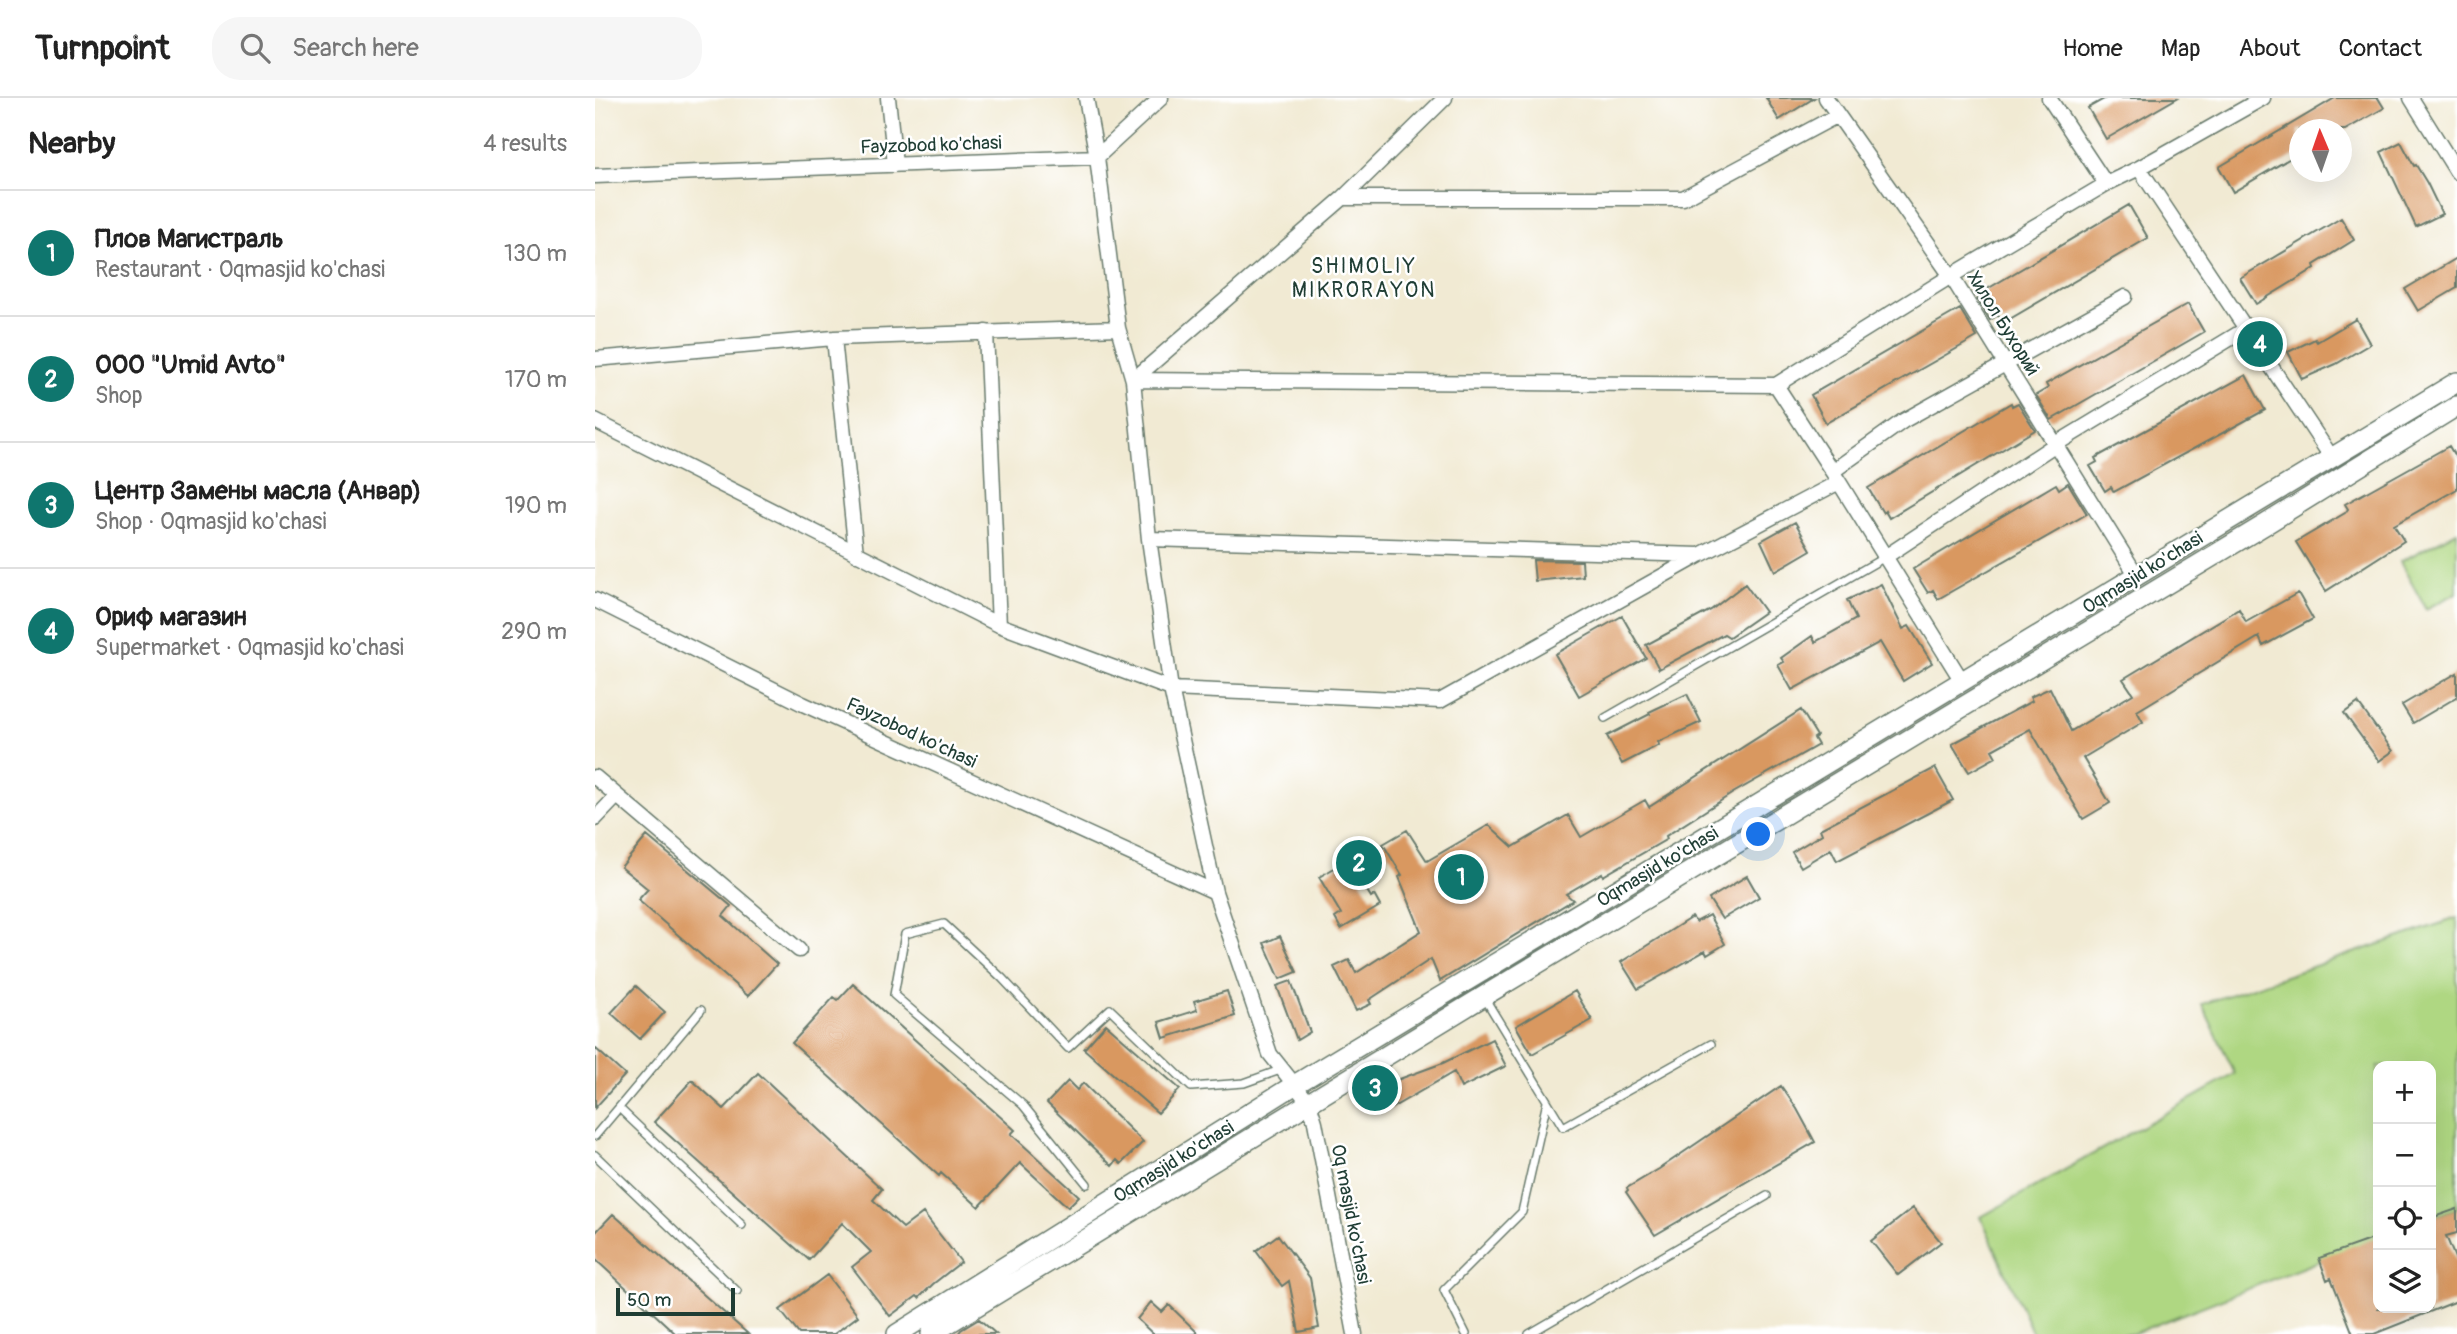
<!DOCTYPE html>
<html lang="en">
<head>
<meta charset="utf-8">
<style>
	:root { --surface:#fff; --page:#f6f6f6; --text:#222; --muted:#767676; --line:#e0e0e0; --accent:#0f766e }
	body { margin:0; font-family:Pangolin,sans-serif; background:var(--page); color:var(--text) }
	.controls { position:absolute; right:21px; bottom:21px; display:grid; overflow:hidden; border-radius:14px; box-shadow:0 7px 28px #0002 }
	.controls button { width:63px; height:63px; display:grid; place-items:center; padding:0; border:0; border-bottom:2px solid var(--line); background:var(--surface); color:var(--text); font:35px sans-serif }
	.compass { position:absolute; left:1694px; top:21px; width:63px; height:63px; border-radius:50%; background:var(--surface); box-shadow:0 7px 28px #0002; rotate:358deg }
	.scale { position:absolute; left:21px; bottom:18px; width:119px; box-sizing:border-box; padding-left:7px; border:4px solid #1f3d34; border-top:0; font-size:19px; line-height:24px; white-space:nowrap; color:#1f3d34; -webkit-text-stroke:5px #fff; paint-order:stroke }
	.you { position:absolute; left:1164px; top:737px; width:24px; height:24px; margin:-18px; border:5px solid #fff; border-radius:50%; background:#1a73e8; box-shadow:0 0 0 10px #1a73e833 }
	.badge { display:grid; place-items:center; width:46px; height:46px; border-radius:50%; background:var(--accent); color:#fff; font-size:23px; font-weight:700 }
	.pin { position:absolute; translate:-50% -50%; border:4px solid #fff; box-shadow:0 2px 7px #0006 }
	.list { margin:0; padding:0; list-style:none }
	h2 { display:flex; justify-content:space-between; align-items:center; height:91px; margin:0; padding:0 28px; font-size:30px }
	h2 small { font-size:23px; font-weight:400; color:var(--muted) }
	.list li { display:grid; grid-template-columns:46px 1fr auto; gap:21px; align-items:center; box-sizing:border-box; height:126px; padding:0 28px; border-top:2px solid var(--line) }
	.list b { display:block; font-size:26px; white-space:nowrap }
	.list p { margin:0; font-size:23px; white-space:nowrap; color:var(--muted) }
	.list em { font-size:23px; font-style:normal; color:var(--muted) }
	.icon { flex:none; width:38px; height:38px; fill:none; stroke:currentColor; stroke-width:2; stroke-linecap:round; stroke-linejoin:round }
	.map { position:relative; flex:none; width:1862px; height:1236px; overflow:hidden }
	header { display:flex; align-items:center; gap:42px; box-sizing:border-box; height:98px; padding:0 35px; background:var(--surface); border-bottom:2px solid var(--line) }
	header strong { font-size:33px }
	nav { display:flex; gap:38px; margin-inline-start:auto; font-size:24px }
	.search { width:490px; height:63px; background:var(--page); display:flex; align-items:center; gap:18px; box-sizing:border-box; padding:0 24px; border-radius:28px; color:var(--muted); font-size:26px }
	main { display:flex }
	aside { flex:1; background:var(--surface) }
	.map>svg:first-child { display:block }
	.green { fill:#afd782; stroke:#678a5b; stroke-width:2 }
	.building { fill:#d99861 }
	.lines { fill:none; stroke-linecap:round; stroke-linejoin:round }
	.lane-casing { stroke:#687a6c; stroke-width:10 }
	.street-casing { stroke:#687a6c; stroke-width:17 }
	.secondary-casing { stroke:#687a6c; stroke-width:22 }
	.lane { stroke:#fff; stroke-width:7 }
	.street { stroke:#fff; stroke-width:14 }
	.secondary { stroke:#fff; stroke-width:19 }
	.labels { text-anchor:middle; stroke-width:5; stroke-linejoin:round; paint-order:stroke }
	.street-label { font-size:19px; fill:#1f3d34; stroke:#fff }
	.neighbourhood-label { font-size:21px; letter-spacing:2px; fill:#1f3d34; stroke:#fff }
</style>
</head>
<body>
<header>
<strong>Turnpoint</strong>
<div class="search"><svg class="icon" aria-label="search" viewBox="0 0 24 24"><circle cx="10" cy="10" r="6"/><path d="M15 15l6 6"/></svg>Search here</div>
<nav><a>Home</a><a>Map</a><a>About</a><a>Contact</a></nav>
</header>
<main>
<aside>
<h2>Nearby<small>4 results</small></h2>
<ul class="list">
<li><span class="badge">1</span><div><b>Плов Магистраль</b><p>Restaurant · Oqmasjid ko'chasi</p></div><em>130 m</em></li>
<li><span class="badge">2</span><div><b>ООО &quot;Umid Avto&quot;</b><p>Shop</p></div><em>170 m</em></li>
<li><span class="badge">3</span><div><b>Центр Замены масла (Анвар)</b><p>Shop · Oqmasjid ko'chasi</p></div><em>190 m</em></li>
<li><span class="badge">4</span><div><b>Ориф магазин</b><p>Supermarket · Oqmasjid ko'chasi</p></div><em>290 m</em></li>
</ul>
</aside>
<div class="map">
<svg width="1862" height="1236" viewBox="0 0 1862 1236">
	<rect width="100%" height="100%" fill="#fff"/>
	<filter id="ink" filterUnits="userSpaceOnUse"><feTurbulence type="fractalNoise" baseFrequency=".0143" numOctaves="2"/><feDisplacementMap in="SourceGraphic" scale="14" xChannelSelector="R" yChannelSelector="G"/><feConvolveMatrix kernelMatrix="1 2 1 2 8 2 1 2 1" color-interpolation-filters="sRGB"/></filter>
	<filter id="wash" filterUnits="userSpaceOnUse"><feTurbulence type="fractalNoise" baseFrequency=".00686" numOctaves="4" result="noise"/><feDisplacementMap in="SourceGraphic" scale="28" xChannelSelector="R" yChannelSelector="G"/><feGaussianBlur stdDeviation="1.57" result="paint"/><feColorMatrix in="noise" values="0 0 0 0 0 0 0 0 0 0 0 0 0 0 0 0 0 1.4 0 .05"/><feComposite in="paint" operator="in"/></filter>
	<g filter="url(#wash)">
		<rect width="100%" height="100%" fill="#f1ead3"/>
		<path class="green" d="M 1862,433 L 1862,495 L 1831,511 L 1805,464 Z
			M 1862,820 L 1862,1110 L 1836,1120 L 1836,968 L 1783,968 L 1783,1140 L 1537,1236 L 1438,1236 L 1386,1119 L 1640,976 L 1607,906 Z"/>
		<g id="blocks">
			<path class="building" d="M 1171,0 L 1219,0 L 1184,22 Z
				M 1511,0 L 1582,0 L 1511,41 L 1493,10 Z
				M 1740,0 L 1783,0 L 1789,10 L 1750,32 L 1704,32 L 1704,55 L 1638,94 L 1624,69 Z
				M 1806,44 L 1819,68 L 1821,67 L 1832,85 L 1847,116 L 1821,129 L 1786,54 Z
				M 1534,107 L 1553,140 L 1408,225 L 1403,217 L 1395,222 L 1382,201 L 1388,198 L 1386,195 L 1389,193 Z
				M 1746,120 L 1759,142 L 1719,167 L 1720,170 L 1661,206 L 1645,180 Z
				M 1862,160 L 1862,190 L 1823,213 L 1810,191 Z
				M 1593,206 L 1609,234 L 1456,322 L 1441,297 L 1453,290 L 1451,286 Z
				M 1365,211 L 1382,239 L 1231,325 L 1216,297 Z
				M 1761,221 L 1775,246 L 1741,266 L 1707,281 L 1693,254 L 1720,241 L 1722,244 Z
				M 1651,277 L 1670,312 L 1519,394 L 1516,389 L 1510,393 L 1495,368 L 1502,364 L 1500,360 Z
				M 1416,305 L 1417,308 L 1423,305 L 1440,332 L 1294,420 L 1290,413 L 1288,415 L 1273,390 Z
				M 1854,348 L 1862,362 L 1862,391 L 1799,427 L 1809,443 L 1731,493 L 1701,444 L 1750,415 L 1753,411 L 1750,406 Z
				M 1473,385 L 1492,416 L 1343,501 L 1338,492 L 1333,495 L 1318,471 L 1461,386 L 1464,391 Z
				M 1200,424 L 1216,452 L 1180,473 L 1166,443 Z
				M 938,462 L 987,463 L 988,478 L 940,483 Z
				M 1150,486 L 1170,514 L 1134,539 L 1129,536 L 1064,571 L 1051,547 L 1116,512 Z
				M 1286,486 L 1308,531 L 1314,528 L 1337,565 L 1308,583 L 1285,544 L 1197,592 L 1183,567 L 1189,564 L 1186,560 L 1217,538 L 1220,544 L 1261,521 L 1252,502 Z
				M 1703,495 L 1718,521 L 1668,548 L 1664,539 L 1542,613 L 1548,624 L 1488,660 L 1515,705 L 1488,721 L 1435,631 L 1397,652 L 1401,659 L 1374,674 L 1357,646 L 1437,603 L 1435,599 L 1455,590 L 1476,633 L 1538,596 L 1528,581 L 1644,511 L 1651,524 Z
				M 1027,518 L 1051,560 L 984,598 L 960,556 Z
				M 1862,575 L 1862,599 L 1818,625 L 1807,607 Z
				M 1092,596 L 1106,624 L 1063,644 L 1064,647 L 1027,666 L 1012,638 L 1055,616 L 1054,614 Z
				M 1763,605 L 1798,653 L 1784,663 L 1749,615 Z
				M 1206,612 L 1222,638 L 1219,640 L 1223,647 L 1138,695 L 1071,738 L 1072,741 L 1008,778 L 1007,775 L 971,796 L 978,802 L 845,883 L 836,861 L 774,902 L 776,906 L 761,913 L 739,869 L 754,862 L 761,875 L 826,833 L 804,779 L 807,777 L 788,746 L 812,732 L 832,763 L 894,727 L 918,749 L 973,717 L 986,739 L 1050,702 L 1054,709 Z
				M 1340,670 L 1358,702 L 1242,763 L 1236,751 L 1206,769 L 1197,754 L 1227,736 L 1225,731 Z
				M 52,738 L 136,808 L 128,818 L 182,866 L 153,898 L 43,802 L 53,791 L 26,769 Z
				M 753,762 L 776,799 L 779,797 L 785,808 L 746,831 L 740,820 L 746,816 L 724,779 Z
				M 1152,778 L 1164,799 L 1127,821 L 1114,801 Z
				M 1114,817 L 1130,846 L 1112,857 L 1110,853 L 1043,891 L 1026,864 L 1097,819 L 1101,824 Z
				M 685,838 L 702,874 L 685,881 L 669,845 Z
				M 696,883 L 715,934 L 702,942 L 682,888 Z
				M 258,886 L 420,1032 L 416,1036 L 484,1098 L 473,1109 L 425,1065 L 384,1109 L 346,1075 L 344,1078 L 197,945 L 239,899 L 243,902 Z
				M 41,888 L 70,914 L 45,941 L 16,915 Z
				M 632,893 L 640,918 L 569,940 L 564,924 L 602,912 L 599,903 Z
				M 980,893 L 997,922 L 937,956 L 921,928 Z
				M 511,926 L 585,991 L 563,1015 L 489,951 Z
				M 897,941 L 911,968 L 866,990 L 859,974 L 795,1011 L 780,990 L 848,965 Z
				M 0,950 L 30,977 L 0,1010 Z
				M 163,975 L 287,1091 L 278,1102 L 308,1130 L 328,1115 L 366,1164 L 338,1186 L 324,1200 L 322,1198 L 295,1218 L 257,1169 L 276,1154 L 247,1125 L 214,1162 L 59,1024 L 97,982 L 129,1011 Z
				M 473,983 L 482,992 L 488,985 L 548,1044 L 526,1066 L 522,1062 L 517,1068 L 452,1005 Z
				M 1186,988 L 1202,1011 L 1220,1044 L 1060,1137 L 1031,1094 L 1033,1092 L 1032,1090 L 1064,1071 Z
				M 1318,1110 L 1346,1144 L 1303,1177 L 1276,1143 Z
				M 1862,1111 L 1862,1135 L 1851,1138 L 1862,1165 L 1862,1203 L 1779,1236 L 1758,1236 L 1736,1180 L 1732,1182 L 1724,1160 L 1783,1139 L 1783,1210 L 1836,1210 L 1836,1120 Z
				M 18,1116 L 153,1236 L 81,1236 L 0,1161 L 0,1135 Z
				M 683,1137 L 715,1180 L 724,1230 L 704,1234 L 694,1183 L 687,1188 L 661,1153 Z
				M 232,1177 L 263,1218 L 239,1236 L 204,1236 L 185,1212 Z
				M 556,1204 L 567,1214 L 574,1207 L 604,1236 L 558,1236 L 542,1221 Z
				M 384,1221 L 401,1236 L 363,1236 L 366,1232 Z"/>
		</g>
	</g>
	<g filter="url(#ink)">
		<use href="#blocks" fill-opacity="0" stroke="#687a6c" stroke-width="2"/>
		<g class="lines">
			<g class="lane-casing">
				<path id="lane" d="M 1010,620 L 1290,459
					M 889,899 L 968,1029 L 1116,946
					M 24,1010 L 147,1127
					M 0,1038 L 106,912
					M 0,1057 L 142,1193
					M 492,1086 L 428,1007 L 299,897 L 310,836 L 349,826 L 407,880 L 473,950 L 515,911 L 596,989 L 649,985 L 688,971
					M 871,1236 L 849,1192 L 927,1114 L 952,1004
					M 934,1236 L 1172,1098"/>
			</g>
			<g class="street-casing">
				<path id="street" d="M 293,0 L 300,67
					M 491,0 L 502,59 L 523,230 L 538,282 L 554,441 L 576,591 L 620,794 L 675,956 L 714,1005 L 720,1024 L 760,1236
					M 1231,0 L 1356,178 L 1542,478
					M 1454,0 L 1511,86
					M 1816,0 L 1862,74
					M 502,59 L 566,0
					M 1544,70 L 1737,360
					M 0,78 L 502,59
					M 748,100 L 1088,100 L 1243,17
					M 391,234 L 404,527
					M 239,240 L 261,456
					M 0,261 L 239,240 L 523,230
					M 538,282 L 1181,287 L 1356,178 L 1511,86 L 1544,70 L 1668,0
					M 538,282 L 748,100 L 850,0
					M 1181,287 L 1244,384 L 1367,583
					M 0,323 L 404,527 L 576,591 L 845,603 L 1105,457 L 1244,384
					M 1238,373 L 1308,323 L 1530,199
					M 554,441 L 1105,457
					M 1290,459 L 1461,346 L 1651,231
					M 0,502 L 208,606 L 620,794
					M 0,679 L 204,852
					M 0,721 L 21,699"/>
			</g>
			<g class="secondary-casing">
				<path id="secondary" d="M 302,1236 L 701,986 L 1862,284
					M 336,1236 L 889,898 L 1671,426 L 1862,308"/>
			</g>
			<use href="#lane" class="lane"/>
			<use href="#street" class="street"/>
			<use href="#secondary" class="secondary"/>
		</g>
	</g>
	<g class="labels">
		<g class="street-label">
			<text transform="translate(336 46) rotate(-2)" y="7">Fayzobod ko'chasi</text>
			<text transform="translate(1409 225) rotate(58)" y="7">Хилол Бухорий</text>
			<text transform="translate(1547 474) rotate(-32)" y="7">Oqmasjid ko'chasi</text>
			<text transform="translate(317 634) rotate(25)" y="7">Fayzobod ko'chasi</text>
			<text transform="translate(1062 768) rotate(-31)" y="7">Oqmasjid ko'chasi</text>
			<text transform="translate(578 1063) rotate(-32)" y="7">Oqmasjid ko'chasi</text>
			<text transform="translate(757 1116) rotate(79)" y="7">Oq masjid ko'chasi</text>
		</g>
		<g class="neighbourhood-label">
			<text x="769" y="175">SHIMOLIY<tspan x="769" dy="24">MIKRORAYON</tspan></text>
		</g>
	</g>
</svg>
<div class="controls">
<button>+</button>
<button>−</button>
<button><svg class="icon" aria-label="locate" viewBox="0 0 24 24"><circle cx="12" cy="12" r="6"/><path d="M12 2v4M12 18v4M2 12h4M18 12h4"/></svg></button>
<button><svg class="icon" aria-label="layers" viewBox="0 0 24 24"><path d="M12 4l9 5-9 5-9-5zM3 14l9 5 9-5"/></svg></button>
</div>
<svg class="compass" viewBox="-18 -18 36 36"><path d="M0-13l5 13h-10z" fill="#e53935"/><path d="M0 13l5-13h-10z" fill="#767676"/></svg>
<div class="scale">50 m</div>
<div class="you"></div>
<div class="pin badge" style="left:866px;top:779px">1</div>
<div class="pin badge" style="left:764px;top:765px">2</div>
<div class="pin badge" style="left:780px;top:990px">3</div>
<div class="pin badge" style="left:1665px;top:246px">4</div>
</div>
</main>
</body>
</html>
